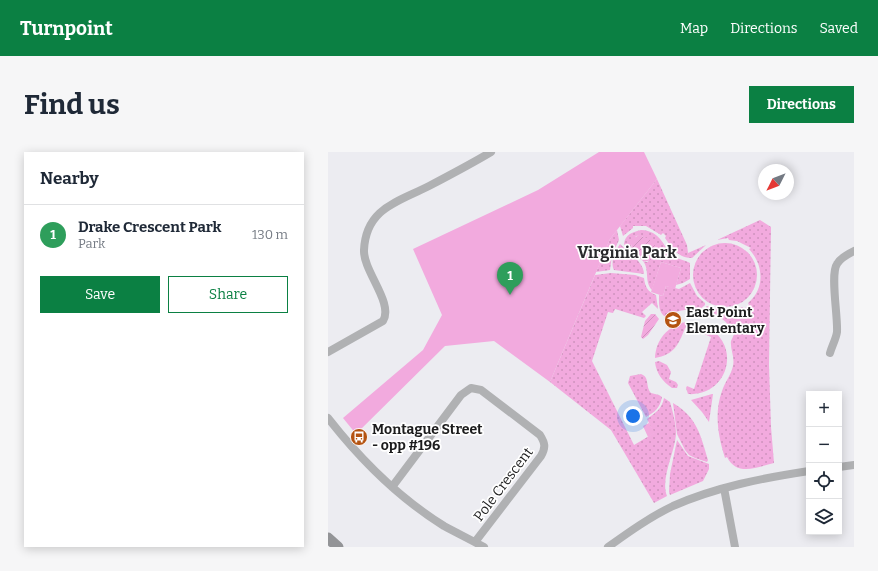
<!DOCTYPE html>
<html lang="en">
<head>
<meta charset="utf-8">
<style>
	:root { --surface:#fff; --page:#f6f6f7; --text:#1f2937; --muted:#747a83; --line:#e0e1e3; --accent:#0b8043 }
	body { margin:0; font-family:Bitter,serif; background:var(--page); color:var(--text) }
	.controls { position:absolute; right:12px; bottom:12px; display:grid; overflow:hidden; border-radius:0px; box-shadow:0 2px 10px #0003 }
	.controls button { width:36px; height:36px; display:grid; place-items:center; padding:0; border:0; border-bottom:1px solid var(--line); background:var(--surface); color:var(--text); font:20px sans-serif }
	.compass { position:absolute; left:430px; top:12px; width:36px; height:36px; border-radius:50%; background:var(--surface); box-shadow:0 2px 10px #0003; rotate:228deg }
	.you { position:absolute; left:305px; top:264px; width:14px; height:14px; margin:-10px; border:3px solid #fff; border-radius:50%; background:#1a73e8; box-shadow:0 0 0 6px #1a73e833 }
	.badge { display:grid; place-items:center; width:26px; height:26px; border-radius:50%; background:var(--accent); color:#fff; font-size:13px; font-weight:700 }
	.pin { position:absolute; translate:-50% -33px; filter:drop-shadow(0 1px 2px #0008) }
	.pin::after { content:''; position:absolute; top:21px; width:14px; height:12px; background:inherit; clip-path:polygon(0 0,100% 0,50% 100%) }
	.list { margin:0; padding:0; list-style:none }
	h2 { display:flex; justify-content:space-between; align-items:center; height:52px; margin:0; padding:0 16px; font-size:17px }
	h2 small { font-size:13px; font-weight:400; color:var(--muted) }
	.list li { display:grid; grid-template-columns:26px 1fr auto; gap:12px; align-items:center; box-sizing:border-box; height:60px; padding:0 16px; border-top:1px solid var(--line) }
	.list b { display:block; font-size:15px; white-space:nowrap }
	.list p { margin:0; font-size:13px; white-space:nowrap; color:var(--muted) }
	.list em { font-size:13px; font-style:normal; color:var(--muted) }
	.actions { display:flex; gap:8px; padding:12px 16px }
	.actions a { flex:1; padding:9px 0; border:1px solid var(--accent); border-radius:0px; text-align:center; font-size:14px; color:var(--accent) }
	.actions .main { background:var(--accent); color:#fff }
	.icon { flex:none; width:22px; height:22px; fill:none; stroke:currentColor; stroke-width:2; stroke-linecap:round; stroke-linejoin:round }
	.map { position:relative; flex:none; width:526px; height:395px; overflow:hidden; border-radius:0px }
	header { display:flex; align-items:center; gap:24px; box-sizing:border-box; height:56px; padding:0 20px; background:var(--accent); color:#fff }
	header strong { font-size:19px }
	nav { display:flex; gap:22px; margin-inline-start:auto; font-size:14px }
	.intro { display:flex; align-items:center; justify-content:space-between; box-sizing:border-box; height:96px; padding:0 24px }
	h1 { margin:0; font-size:28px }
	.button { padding:10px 18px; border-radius:0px; background:var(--accent); color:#fff; font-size:14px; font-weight:700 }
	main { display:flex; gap:24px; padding:0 24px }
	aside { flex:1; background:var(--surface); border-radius:0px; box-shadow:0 2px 10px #0003 }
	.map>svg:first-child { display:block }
	.grass { fill:url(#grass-dots) }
	.park { fill:#f2aade }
	.garden { fill:url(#garden-furrows) }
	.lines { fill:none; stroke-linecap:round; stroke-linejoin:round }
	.street { stroke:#b0b1b3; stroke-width:8 }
	.secondary { stroke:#939497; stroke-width:11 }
	.labels { text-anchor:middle; stroke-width:3.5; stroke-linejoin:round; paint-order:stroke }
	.poi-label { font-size:14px; font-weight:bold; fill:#1c1c1d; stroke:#fff; text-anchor:start }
	.street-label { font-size:14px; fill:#1c1c1d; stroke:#fff }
	.quarter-label { font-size:16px; font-weight:bold; fill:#2a2a2d; stroke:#fff }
</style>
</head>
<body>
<header>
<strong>Turnpoint</strong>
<nav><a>Map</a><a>Directions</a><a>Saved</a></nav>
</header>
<div class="intro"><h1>Find us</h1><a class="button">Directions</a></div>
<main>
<aside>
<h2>Nearby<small></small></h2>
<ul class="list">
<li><span class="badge" style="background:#2e9e5b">1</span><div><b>Drake Crescent Park</b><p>Park</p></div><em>130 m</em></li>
</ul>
<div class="actions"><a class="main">Save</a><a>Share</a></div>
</aside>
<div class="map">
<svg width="526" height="395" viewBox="0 0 526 395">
	<defs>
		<pattern id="grass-dots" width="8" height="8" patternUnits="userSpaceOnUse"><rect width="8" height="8" fill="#f2aade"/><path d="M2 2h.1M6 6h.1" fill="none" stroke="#cf92be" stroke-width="1.8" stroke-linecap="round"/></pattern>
		<pattern id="garden-furrows" width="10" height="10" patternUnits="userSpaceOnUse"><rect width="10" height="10" fill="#f2aade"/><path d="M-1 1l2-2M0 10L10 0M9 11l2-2" fill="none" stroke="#cf92be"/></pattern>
	</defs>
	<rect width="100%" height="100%" fill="#ececf1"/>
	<path class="grass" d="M 329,27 L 359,93 L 360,101 L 378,93 L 364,106 C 350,106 344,96 337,86 L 338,84 L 335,81 L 333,83 L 318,74 L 305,74 L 305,76 L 295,84 L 292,74 Z
		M 432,68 L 443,75 L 441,213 L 443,275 L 446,311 C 429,315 409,325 399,305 L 397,306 C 390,284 386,261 394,239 C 397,230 403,223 405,214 C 407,205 402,197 403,189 C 404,186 406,184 406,181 C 400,169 388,161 375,159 L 379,154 C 392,157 402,162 414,155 L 416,157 L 421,153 L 420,151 C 437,137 436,113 421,97 L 423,96 L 409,89 L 401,88 L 400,86 L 389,88 Z
		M 289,78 L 291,88 L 284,103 L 282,118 L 268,120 L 282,87 Z
		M 313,78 C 334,79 334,95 347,105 C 352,108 357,108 362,111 L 362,127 L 355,131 L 348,133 L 353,116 L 333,110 L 324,138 C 316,130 322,118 315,109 L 319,110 L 327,105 L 329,96 C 322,90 317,82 308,84 L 302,96 L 303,98 L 298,95 L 296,92 C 297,82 305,80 313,78 Z
		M365 123a32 32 0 1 1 64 0a32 32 0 1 1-64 0Z
		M 292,92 C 300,100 316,110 316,122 L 286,118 C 282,110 287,99 292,92 Z
		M 283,121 L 307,123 L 316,126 C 317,135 320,140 328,143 L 330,157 L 324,151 L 314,160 L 318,164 L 316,166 L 287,157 L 285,161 L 280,160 L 264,209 L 306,293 L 326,281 L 319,267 C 327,261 334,257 336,246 L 342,250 C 345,261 348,271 348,282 C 347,300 332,327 339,344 L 326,351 L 283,278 L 222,230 L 267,123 Z
		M 362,131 L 369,144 L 377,151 L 377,153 L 371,158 C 359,157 348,158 338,165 C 330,161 331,151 331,143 L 335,144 L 338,134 L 351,137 Z
		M 358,170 L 362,170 L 366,171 L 368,176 L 367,178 L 357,176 C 351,192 346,203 327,206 C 328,188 339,174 358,170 Z
		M 379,175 C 415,194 399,245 360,242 L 358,236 L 359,234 L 366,237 L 383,185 L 376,182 L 376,180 Z
		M 331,209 L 339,213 L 343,220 L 341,227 L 348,230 L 350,233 L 349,236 L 344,236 C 335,230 328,221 327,210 Z
		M 313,222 C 322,225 317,234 323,241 L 331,243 L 334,245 C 332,256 327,260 318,265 L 300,231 L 302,224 Z
		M 384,242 L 385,242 L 381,270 L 374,260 L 363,248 Z
		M 345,251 C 369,265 373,284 380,308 L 379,310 L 367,306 L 361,303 L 357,298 L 349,282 Z
		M 349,288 L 360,304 L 381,312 L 381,317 L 375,329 L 342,343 L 341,340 L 342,322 Z"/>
	<path class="park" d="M 271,0 L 316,0 L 329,27 L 282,87 L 222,230 L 166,189 L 117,194 L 28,282 L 15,266 L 95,198 L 114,163 L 85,97 L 210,38 Z
		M 333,110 L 353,116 L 347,137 L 338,134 L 335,144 L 323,140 Z
		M 321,271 L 327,281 L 320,285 L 315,274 Z"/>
	<path class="garden" d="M 311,83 L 321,87 L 329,96 C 328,105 324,110 315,109 L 303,98 L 304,87 Z
		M 323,162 L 327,162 L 331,167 L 320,183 L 315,187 L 313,185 L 317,169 Z"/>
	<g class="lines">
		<path class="street" d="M 0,200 L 55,169 C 66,151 35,119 36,98 C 38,56 70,50 101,34 C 122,23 143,12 163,0
			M 502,201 C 504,194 508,187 509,180 C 510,164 502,122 509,112 C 512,106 520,102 526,99
			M 0,266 C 32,307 71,346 116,374 C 129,381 143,388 156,395
			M 511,315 L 526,313
			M 64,335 L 133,243 L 143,236 L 153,238 L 212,283 C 217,291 218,295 213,304 L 147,390
			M 396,336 L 407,395
			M 280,395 C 301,380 322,365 345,354 C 388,335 435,326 481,319"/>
		<path class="secondary" d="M 0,386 L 10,395"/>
	</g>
	<defs>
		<g id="school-disc" transform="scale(0.9)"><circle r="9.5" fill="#b45311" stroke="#fff"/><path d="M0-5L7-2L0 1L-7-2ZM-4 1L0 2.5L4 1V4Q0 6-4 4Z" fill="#fff"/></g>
		<g id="bus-disc" transform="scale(0.9)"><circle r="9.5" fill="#b45311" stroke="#fff"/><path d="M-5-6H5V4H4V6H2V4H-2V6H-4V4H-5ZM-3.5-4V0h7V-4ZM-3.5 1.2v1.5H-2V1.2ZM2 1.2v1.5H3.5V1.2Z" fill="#fff"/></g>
	</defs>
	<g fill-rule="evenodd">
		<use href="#school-disc" x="345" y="168"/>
		<use href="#bus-disc" x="31" y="285"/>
	</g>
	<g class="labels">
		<g class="poi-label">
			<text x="358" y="165">East Point<tspan x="358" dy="16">Elementary</tspan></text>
			<text x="44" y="282">Montague Street<tspan x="44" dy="16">- opp #196</tspan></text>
		</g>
		<g class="street-label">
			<text transform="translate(175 332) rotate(-53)" y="5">Pole Crescent</text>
		</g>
		<g class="quarter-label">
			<text x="299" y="106">Virginia Park</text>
		</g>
	</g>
</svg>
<div class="controls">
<button>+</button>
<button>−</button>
<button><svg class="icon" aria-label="locate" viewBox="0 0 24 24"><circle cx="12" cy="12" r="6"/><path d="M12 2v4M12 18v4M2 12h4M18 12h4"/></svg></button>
<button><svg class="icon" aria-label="layers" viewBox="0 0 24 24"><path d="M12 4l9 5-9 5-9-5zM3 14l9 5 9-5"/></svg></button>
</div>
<svg class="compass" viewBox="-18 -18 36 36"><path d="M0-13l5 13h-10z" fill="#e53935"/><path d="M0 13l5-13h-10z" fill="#747a83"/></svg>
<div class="you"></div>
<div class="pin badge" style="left:182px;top:143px;background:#2e9e5b">1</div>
</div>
</main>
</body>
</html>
